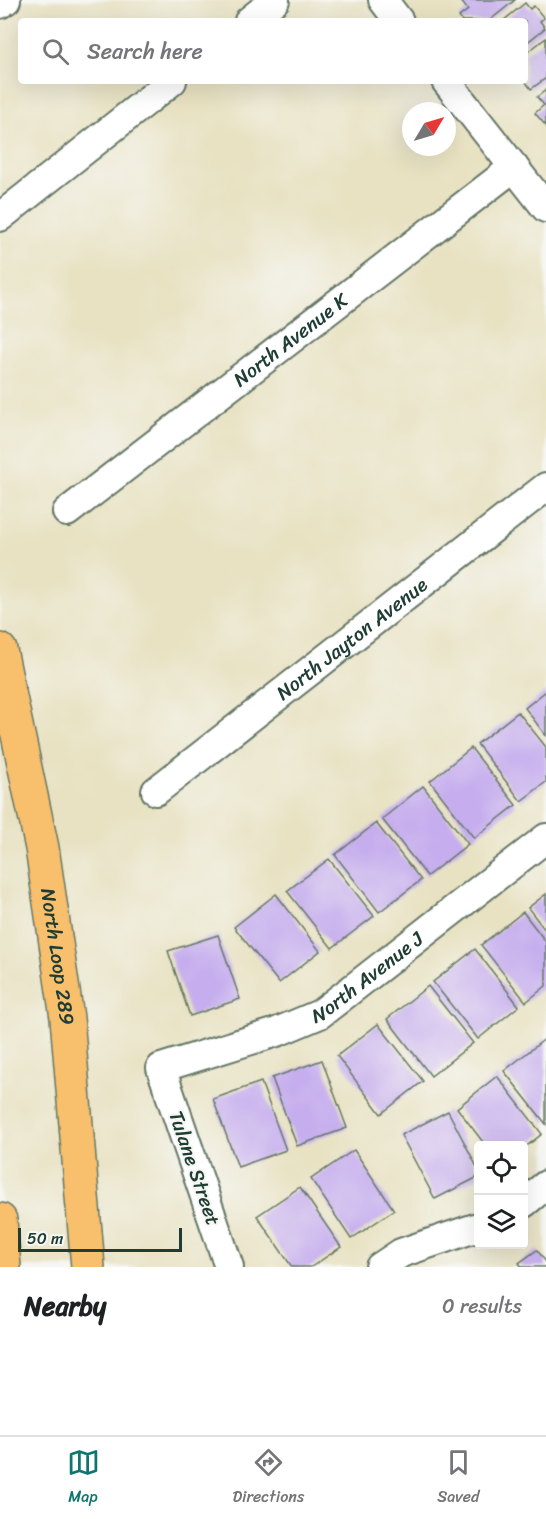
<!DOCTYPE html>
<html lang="en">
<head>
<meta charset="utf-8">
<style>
	:root { --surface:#fff; --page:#f2f2f2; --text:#202124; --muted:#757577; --line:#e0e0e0; --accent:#0f766e }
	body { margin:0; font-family:Sriracha,sans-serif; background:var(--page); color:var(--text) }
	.controls { position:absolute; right:18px; bottom:18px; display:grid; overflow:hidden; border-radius:6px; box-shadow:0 6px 24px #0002 }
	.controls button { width:54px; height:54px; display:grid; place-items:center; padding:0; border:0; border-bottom:2px solid var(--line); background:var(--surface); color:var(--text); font:30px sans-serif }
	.compass { position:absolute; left:402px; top:102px; width:54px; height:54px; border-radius:50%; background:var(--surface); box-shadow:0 6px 24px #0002; rotate:52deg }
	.scale { position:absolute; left:18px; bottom:15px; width:164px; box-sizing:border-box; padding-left:6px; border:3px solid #1f3d34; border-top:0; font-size:16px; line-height:21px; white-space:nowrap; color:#1f3d34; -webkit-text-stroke:4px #f6f6f2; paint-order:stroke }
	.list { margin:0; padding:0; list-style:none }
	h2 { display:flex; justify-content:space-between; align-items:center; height:78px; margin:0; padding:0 24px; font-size:26px }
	h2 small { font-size:20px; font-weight:400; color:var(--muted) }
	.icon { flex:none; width:33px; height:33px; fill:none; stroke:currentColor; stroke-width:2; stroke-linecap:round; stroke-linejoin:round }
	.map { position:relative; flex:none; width:546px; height:1267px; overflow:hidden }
	.search { position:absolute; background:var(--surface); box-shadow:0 6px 24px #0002; left:18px; right:18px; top:18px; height:66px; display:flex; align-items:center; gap:15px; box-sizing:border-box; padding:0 21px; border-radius:6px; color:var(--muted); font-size:22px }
	.sheet { height:168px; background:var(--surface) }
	nav { display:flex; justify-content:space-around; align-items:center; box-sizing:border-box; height:84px; border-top:2px solid var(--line); background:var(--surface); font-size:16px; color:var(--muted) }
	nav a { display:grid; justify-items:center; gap:3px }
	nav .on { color:var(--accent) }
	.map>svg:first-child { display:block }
	.building { fill:#c6aeee }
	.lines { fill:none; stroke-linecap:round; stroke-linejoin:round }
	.minor-casing { stroke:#657766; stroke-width:32 }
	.major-casing { stroke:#657766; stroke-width:36 }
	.highway-casing { stroke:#657766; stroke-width:36 }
	.minor { stroke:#fff; stroke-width:28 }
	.major { stroke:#f8bf6c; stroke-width:33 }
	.highway { stroke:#f8bf6c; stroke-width:33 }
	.labels { text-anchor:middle; stroke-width:4.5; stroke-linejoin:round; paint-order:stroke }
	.street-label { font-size:20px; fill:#1f3d34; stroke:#f6f6f2 }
</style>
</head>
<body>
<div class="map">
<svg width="546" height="1267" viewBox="0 0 546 1267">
	<rect width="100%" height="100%" fill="#f6f6f2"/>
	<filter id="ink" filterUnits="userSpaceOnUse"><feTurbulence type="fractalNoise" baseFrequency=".0167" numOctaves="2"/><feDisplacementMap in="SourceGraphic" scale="12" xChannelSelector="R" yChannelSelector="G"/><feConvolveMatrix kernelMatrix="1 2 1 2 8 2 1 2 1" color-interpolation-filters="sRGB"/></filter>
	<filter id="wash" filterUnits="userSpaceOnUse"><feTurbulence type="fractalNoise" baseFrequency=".008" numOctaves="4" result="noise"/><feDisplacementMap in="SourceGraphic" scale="24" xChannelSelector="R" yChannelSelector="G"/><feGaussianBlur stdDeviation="1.35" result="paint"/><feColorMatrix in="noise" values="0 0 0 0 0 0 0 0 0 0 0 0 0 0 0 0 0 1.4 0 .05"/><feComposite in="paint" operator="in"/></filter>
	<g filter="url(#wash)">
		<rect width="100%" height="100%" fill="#e8e2c2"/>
		<g id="blocks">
			<path class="building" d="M 463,0 L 515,0 L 489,21 L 462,21 L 459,17 L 468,10 L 461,1 Z
				M 525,3 L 530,9 L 534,6 L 544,18 L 540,21 L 545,28 L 525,44 L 525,21 L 503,21 Z
				M 546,38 L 546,78 L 531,89 L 525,81 L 525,54 Z
				M 546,90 L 546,126 L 535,113 L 544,105 L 537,97 Z
				M 546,691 L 546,736 L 525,708 Z
				M 518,712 L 546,747 L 546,782 L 521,801 L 477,744 Z
				M 471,748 L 516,805 L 474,838 L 430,781 Z
				M 423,786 L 468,844 L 427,876 L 382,819 Z
				M 376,823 L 421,880 L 379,912 L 335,855 Z
				M 329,859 L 374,916 L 332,948 L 287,891 Z
				M 276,894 L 320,951 L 279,983 L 234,927 Z
				M 546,894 L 546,931 L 528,908 Z
				M 523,912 L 546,942 L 546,986 L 526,1002 L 481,945 Z
				M 218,935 L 240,999 L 190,1016 L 168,951 Z
				M 475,949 L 519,1006 L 478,1039 L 433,982 Z
				M 428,986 L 473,1043 L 431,1076 L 387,1019 Z
				M 378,1024 L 423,1081 L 381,1114 L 337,1056 Z
				M 546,1038 L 546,1124 L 504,1071 Z
				M 322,1060 L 347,1128 L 297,1146 L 272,1078 Z
				M 497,1076 L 542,1134 L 524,1148 L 524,1146 L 486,1146 L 457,1108 Z
				M 261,1082 L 286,1150 L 238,1167 L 213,1099 Z
				M 448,1111 L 478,1169 L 478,1177 L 435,1199 L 401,1135 Z
				M 354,1150 L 394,1210 L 351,1239 L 311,1179 Z
				M 300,1187 L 341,1247 L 311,1267 L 292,1267 L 257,1216 Z
				M 537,1250 L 546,1262 L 546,1267 L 522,1267 L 519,1263 Z"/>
		</g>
	</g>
	<g filter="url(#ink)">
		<use href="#blocks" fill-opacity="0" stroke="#657766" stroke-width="1.5"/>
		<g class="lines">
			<g class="minor-casing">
				<g id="minor">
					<path d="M 383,0 L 399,21"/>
					<path d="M 0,4 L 6,0"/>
					<path d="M 249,21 L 275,0"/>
					<path d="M 446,81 L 546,208"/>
					<path d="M 0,217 L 172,81"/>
					<path id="s1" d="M 67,512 L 514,167"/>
					<path id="s2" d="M 156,791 L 546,487"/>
					<path d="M 524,1203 L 546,1185"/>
					<path id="s3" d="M 229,1267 L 161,1068 L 277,1032 L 320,1014 L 546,838"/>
					<path d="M 380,1267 L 401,1253 L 478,1227"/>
				</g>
			</g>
			<g class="major-casing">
				<g id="major">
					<path id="s4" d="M 0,650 L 42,848 L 67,1018 L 88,1267"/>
				</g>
			</g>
			<g class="highway-casing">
				<path id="highway" d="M 0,1220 L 4,1267"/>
			</g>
			<use href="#minor" class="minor"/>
			<use href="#major" class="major"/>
			<use href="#highway" class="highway"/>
		</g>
	</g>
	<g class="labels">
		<g class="street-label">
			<text dy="7" stroke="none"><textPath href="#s1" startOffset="282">North Avenue K</textPath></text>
			<text dy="7" stroke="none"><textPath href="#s2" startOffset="248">North Jayton Avenue</textPath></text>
			<text dy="7" stroke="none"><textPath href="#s4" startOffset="312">North Loop 289</textPath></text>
			<text dy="7" stroke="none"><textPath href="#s3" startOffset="438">North Avenue J</textPath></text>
			<text transform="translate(195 1168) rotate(71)" y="7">Tulane Street</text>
		</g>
	</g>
</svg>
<div class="controls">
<button><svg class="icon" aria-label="locate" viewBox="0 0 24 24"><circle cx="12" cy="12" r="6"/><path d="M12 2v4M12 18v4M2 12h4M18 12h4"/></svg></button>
<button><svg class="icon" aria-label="layers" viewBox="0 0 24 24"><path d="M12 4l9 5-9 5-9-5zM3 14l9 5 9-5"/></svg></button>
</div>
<svg class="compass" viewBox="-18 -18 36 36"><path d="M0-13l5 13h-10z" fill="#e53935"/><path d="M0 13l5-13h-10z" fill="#757577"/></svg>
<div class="scale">50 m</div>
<div class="search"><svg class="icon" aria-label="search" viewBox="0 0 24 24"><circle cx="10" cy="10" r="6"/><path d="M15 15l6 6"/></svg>Search here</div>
</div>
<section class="sheet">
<h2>Nearby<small>0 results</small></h2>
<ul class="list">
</ul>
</section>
<nav>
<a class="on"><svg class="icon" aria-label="map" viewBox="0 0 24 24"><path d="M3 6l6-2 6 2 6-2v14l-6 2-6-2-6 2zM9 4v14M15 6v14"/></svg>Map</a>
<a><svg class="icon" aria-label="directions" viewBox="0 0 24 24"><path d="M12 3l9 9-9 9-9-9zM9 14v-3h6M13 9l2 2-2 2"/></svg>Directions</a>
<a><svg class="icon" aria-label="saved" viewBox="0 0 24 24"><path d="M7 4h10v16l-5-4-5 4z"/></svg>Saved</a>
</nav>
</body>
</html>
